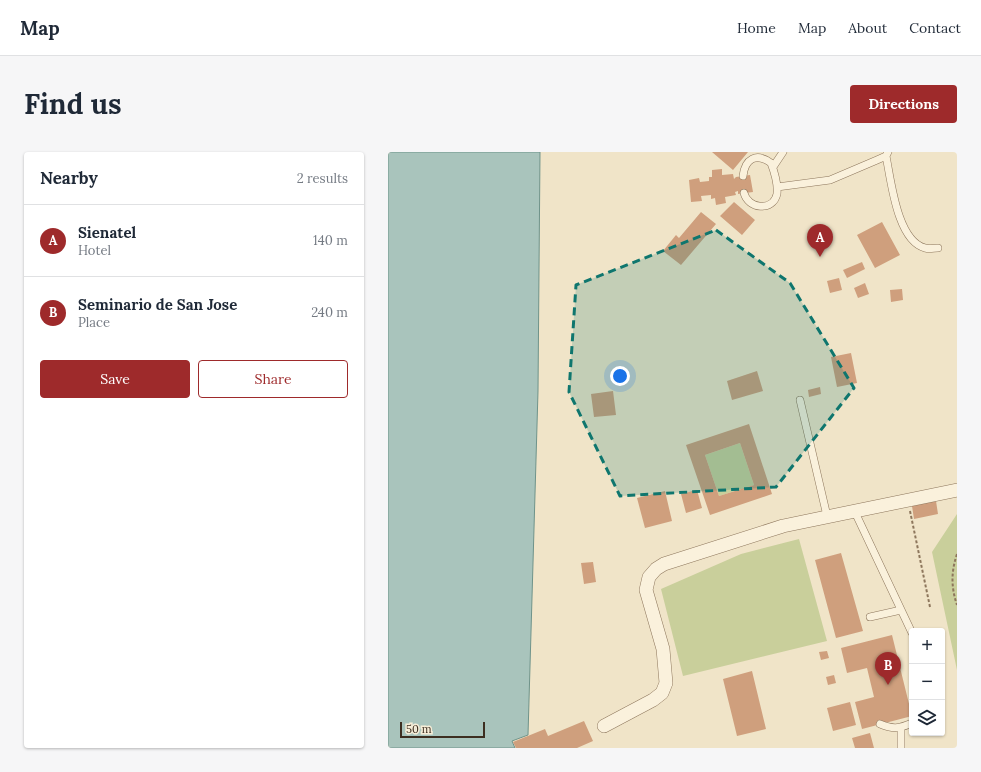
<!DOCTYPE html>
<html lang="en">
<head>
<meta charset="utf-8">
<style>
	:root { --surface:#fff; --page:#f6f6f7; --text:#1f2937; --muted:#747a83; --line:#e0e1e3; --accent:#9e2a2b }
	body { margin:0; font-family:Lora,serif; background:var(--page); color:var(--text) }
	.controls { position:absolute; right:12px; bottom:12px; display:grid; overflow:hidden; border-radius:4px; box-shadow:0 1px 3px #0004 }
	.controls button { width:36px; height:36px; display:grid; place-items:center; padding:0; border:0; border-bottom:1px solid var(--line); background:var(--surface); color:var(--text); font:20px sans-serif }
	.scale { position:absolute; left:12px; bottom:10px; width:85px; box-sizing:border-box; padding-left:4px; border:2px solid #3d2e20; border-top:0; font-size:11px; line-height:14px; white-space:nowrap; color:#3d2e20; -webkit-text-stroke:3px #f7eed8; paint-order:stroke }
	.you { position:absolute; left:232px; top:224px; width:14px; height:14px; margin:-10px; border:3px solid #fff; border-radius:50%; background:#1a73e8; box-shadow:0 0 0 6px #1a73e833 }
	.badge { display:grid; place-items:center; width:26px; height:26px; border-radius:50%; background:var(--accent); color:#fff; font-size:13px; font-weight:700 }
	.pin { position:absolute; translate:-50% -33px; filter:drop-shadow(0 1px 2px #0008) }
	.pin::after { content:''; position:absolute; top:21px; width:14px; height:12px; background:inherit; clip-path:polygon(0 0,100% 0,50% 100%) }
	.list { margin:0; padding:0; list-style:none }
	h2 { display:flex; justify-content:space-between; align-items:center; height:52px; margin:0; padding:0 16px; font-size:17px }
	h2 small { font-size:13px; font-weight:400; color:var(--muted) }
	.list li { display:grid; grid-template-columns:26px 1fr auto; gap:12px; align-items:center; box-sizing:border-box; height:72px; padding:0 16px; border-top:1px solid var(--line) }
	.list b { display:block; font-size:15px; white-space:nowrap }
	.list p { margin:0; font-size:13px; white-space:nowrap; color:var(--muted) }
	.list em { font-size:13px; font-style:normal; color:var(--muted) }
	.actions { display:flex; gap:8px; padding:12px 16px }
	.actions a { flex:1; padding:9px 0; border:1px solid var(--accent); border-radius:4px; text-align:center; font-size:14px; color:var(--accent) }
	.actions .main { background:var(--accent); color:#fff }
	.icon { flex:none; width:22px; height:22px; fill:none; stroke:currentColor; stroke-width:2; stroke-linecap:round; stroke-linejoin:round }
	.map { position:relative; flex:none; width:569px; height:596px; overflow:hidden; border-radius:4px }
	header { display:flex; align-items:center; gap:24px; box-sizing:border-box; height:56px; padding:0 20px; background:var(--surface); border-bottom:1px solid var(--line) }
	header strong { font-size:19px }
	nav { display:flex; gap:22px; margin-inline-start:auto; font-size:14px }
	.intro { display:flex; align-items:center; justify-content:space-between; box-sizing:border-box; height:96px; padding:0 24px }
	h1 { margin:0; font-size:28px }
	.button { padding:10px 18px; border-radius:4px; background:var(--accent); color:#fff; font-size:14px; font-weight:700 }
	main { display:flex; gap:24px; padding:0 24px }
	aside { flex:1; background:var(--surface); border-radius:4px; box-shadow:0 1px 3px #0004 }
	.map>svg:first-child { display:block }
	.green { fill:#c9cf9b }
	.water { fill:#a9c4bc; stroke:#6f938a }
	.building { fill:#cf9f7d; fill-rule:evenodd }
	.lines { fill:none; stroke-linecap:round; stroke-linejoin:round }
	.lane-casing { stroke:#8d765c; stroke-width:8 }
	.street-casing { stroke:#8d765c; stroke-width:14 }
	.path { stroke:#8d765c; stroke-width:2; stroke-dasharray:3 2; stroke-linecap:butt }
	.lane { stroke:#faf1dc; stroke-width:7 }
	.street { stroke:#faf1dc; stroke-width:13 }
	.marked { fill:#0f766e; fill-opacity:0.2; stroke:#0f766e; stroke-width:3; stroke-dasharray:8 5; stroke-linejoin:round }
</style>
</head>
<body>
<header>
<strong>Map</strong>
<nav><a>Home</a><a>Map</a><a>About</a><a>Contact</a></nav>
</header>
<div class="intro"><h1>Find us</h1><a class="button">Directions</a></div>
<main>
<aside>
<h2>Nearby<small>2 results</small></h2>
<ul class="list">
<li><span class="badge">A</span><div><b>Sienatel</b><p>Hotel</p></div><em>140 m</em></li>
<li><span class="badge">B</span><div><b>Seminario de San Jose</b><p>Place</p></div><em>240 m</em></li>
</ul>
<div class="actions"><a class="main">Save</a><a>Share</a></div>
</aside>
<div class="map">
<svg width="569" height="596" viewBox="0 0 569 596">
	<rect width="100%" height="100%" fill="#f0e4c8"/>
	<path class="green" d="M 352,291 L 366,333 L 331,344 L 317,303 Z
		M 569,362 L 569,518 L 544,400 Z
		M 411,387 L 439,489 L 295,524 L 273,437 L 353,402 Z"/>
	<path class="water" d="M 0,0 L 152,0 L 150,239 L 140,583 L 124,589 L 127,596 L 0,596 Z"/>
	<path class="building" d="M 324,0 L 360,0 L 345,18 Z
		M 334,17 L 334,23 L 345,22 L 346,27 L 348,25 L 362,23 L 365,40 L 350,42 L 350,39 L 347,40 L 348,43 L 337,45 L 338,51 L 328,53 L 327,46 L 323,47 L 323,43 L 313,44 L 314,49 L 303,50 L 301,28 L 311,26 L 312,30 L 321,29 L 321,25 L 324,25 L 324,18 Z
		M 346,50 L 367,68 L 354,83 L 332,64 Z
		M 313,60 L 328,72 L 293,113 L 275,99 L 288,83 L 291,86 Z
		M 494,70 L 512,103 L 487,116 L 469,83 Z
		M 474,110 L 477,117 L 459,126 L 455,118 Z
		M 451,126 L 454,138 L 442,141 L 439,129 Z
		M 477,131 L 481,142 L 470,146 L 466,136 Z
		M 514,137 L 515,148 L 503,150 L 502,138 Z
		M 463,201 L 469,231 L 449,235 L 443,205 Z
		M 369,219 L 375,239 L 344,248 L 339,229 Z
		M 432,235 L 433,242 L 421,245 L 420,238 Z
		M 225,239 L 228,263 L 206,265 L 203,242 Z
		M 361,272 L 384,342 L 322,363 L 298,293 ZM 352,291 L 366,333 L 331,344 L 317,303 Z
		M 309,338 L 314,356 L 298,361 L 293,342 Z
		M 277,339 L 284,369 L 257,376 L 249,346 Z
		M 548,349 L 550,362 L 526,367 L 524,354 Z
		M 453,401 L 475,479 L 448,486 L 427,408 Z
		M 205,410 L 208,430 L 196,432 L 193,411 Z
		M 504,483 L 524,564 L 474,577 L 467,550 L 486,545 L 479,516 L 459,521 L 453,496 Z
		M 439,499 L 441,506 L 433,508 L 431,500 Z
		M 364,519 L 378,577 L 349,584 L 335,527 Z
		M 446,523 L 448,531 L 440,533 L 438,525 Z
		M 462,550 L 468,573 L 445,579 L 439,556 Z
		M 196,569 L 205,589 L 189,596 L 128,596 L 125,590 L 157,577 L 160,584 Z
		M 482,581 L 486,596 L 467,596 L 464,586 Z"/>
	<g class="lines">
		<g class="lane-casing">
			<path id="lane" d="M 498,4 C 503,28 509,89 537,96 C 541,97 546,96 550,96
				M 385,15 L 395,0
				M 355,24 C 357,7 368,0 383,11 C 386,19 390,33 389,42 C 385,60 360,57 356,41
				M 389,35 L 442,28 L 489,8 L 498,4 L 500,0
				M 412,248 L 439,364
				M 466,358 L 524,481
				M 482,465 L 513,458
				M 492,572 C 504,577 511,577 524,571
				M 513,577 L 513,596"/>
		</g>
		<g class="street-casing">
			<path id="street" d="M 216,574 L 265,548 L 274,541 L 278,531 L 275,497 L 258,438 L 261,425 L 268,417 L 276,412 L 395,374 L 569,338"/>
		</g>
		<path class="path" d="M 522,359 L 542,455
			M 569,402 C 563,420 563,435 569,453"/>
		<use href="#lane" class="lane"/>
		<use href="#street" class="street"/>
	</g>
	<path class="marked" d="M 328,78 L 402,131 L 466,236 L 388,335 L 232,344 L 181,240 L 188,133 Z"/>
</svg>
<div class="controls">
<button>+</button>
<button>−</button>
<button><svg class="icon" aria-label="layers" viewBox="0 0 24 24"><path d="M12 4l9 5-9 5-9-5zM3 14l9 5 9-5"/></svg></button>
</div>
<div class="scale">50 m</div>
<div class="you"></div>
<div class="pin badge" style="left:432px;top:105px">A</div>
<div class="pin badge" style="left:500px;top:533px">B</div>
</div>
</main>
</body>
</html>
